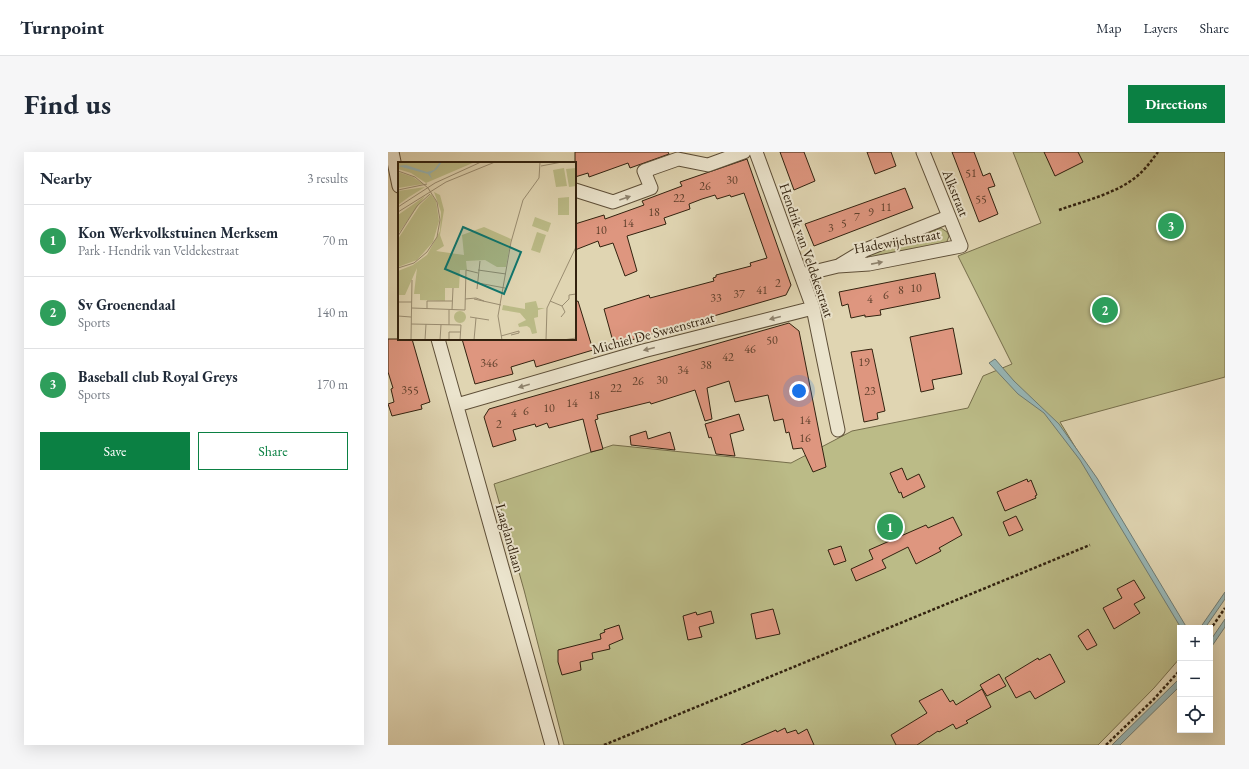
<!DOCTYPE html>
<html lang="en">
<head>
<meta charset="utf-8">
<style>
	:root { --surface:#fff; --page:#f6f6f7; --text:#1f2937; --muted:#747a83; --line:#e0e1e3; --accent:#0b8043 }
	body { margin:0; font-family:"EB Garamond",serif; background:var(--page); color:var(--text) }
	.controls { position:absolute; right:12px; bottom:12px; display:grid; overflow:hidden; border-radius:0px; box-shadow:0 4px 16px #0002 }
	.controls button { width:36px; height:36px; display:grid; place-items:center; padding:0; border:0; border-bottom:1px solid var(--line); background:var(--surface); color:var(--text); font:20px sans-serif }
	.you { position:absolute; left:411px; top:239px; width:14px; height:14px; margin:-10px; border:3px solid #fff; border-radius:50%; background:#1a73e8; box-shadow:0 0 0 6px #1a73e833 }
	.badge { display:grid; place-items:center; width:26px; height:26px; border-radius:50%; background:var(--accent); color:#fff; font-size:13px; font-weight:700 }
	.pin { position:absolute; translate:-50% -50%; border:2px solid #fff; box-shadow:0 1px 4px #0006 }
	.list { margin:0; padding:0; list-style:none }
	h2 { display:flex; justify-content:space-between; align-items:center; height:52px; margin:0; padding:0 16px; font-size:17px }
	h2 small { font-size:13px; font-weight:400; color:var(--muted) }
	.list li { display:grid; grid-template-columns:26px 1fr auto; gap:12px; align-items:center; box-sizing:border-box; height:72px; padding:0 16px; border-top:1px solid var(--line) }
	.list b { display:block; font-size:15px; white-space:nowrap }
	.list p { margin:0; font-size:13px; white-space:nowrap; color:var(--muted) }
	.list em { font-size:13px; font-style:normal; color:var(--muted) }
	.actions { display:flex; gap:8px; padding:12px 16px }
	.actions a { flex:1; padding:9px 0; border:1px solid var(--accent); border-radius:0px; text-align:center; font-size:14px; color:var(--accent) }
	.actions .main { background:var(--accent); color:#fff }
	.icon { flex:none; width:22px; height:22px; fill:none; stroke:currentColor; stroke-width:2; stroke-linecap:round; stroke-linejoin:round }
	.map { position:relative; flex:none; width:837px; height:593px; overflow:hidden; border-radius:0px }
	header { display:flex; align-items:center; gap:24px; box-sizing:border-box; height:56px; padding:0 20px; background:var(--surface); border-bottom:1px solid var(--line) }
	header strong { font-size:19px }
	nav { display:flex; gap:22px; margin-inline-start:auto; font-size:14px }
	.intro { display:flex; align-items:center; justify-content:space-between; box-sizing:border-box; height:96px; padding:0 24px }
	h1 { margin:0; font-size:28px }
	.button { padding:10px 18px; border-radius:0px; background:var(--accent); color:#fff; font-size:14px; font-weight:700 }
	main { display:flex; gap:24px; padding:0 24px }
	aside { flex:1; background:var(--surface); border-radius:0px; box-shadow:0 4px 16px #0002 }
	.map>svg:first-child { display:block }
	.green { fill:#bbbb87; stroke:#766e4b }
	.water { fill:#97b6b6; stroke:#6f7b73 }
	.building { fill:#de967f; stroke:#32220f }
	.lines { fill:none; stroke-linecap:round; stroke-linejoin:round }
	.street-casing { stroke:#5e4f38; stroke-width:15 }
	.path { stroke:#32220f; stroke-width:2.5; stroke-dasharray:3 2; stroke-linecap:butt }
	.street { stroke:#ebe4cd; stroke-width:13 }
	.oneway { fill:#8e836e }
	.labels { text-anchor:middle; stroke-width:4; stroke-linejoin:round; paint-order:stroke }
	.number-label { font-size:12px; fill:#5d3f2b }
	.street-label { font-size:14px; fill:#32220f; stroke:#ebe4cd }
	.inset-road { fill:none; stroke:#9a8d71; stroke-width:1 }
	.view { fill:#0f766e; fill-opacity:0.15; stroke:#0f766e; stroke-width:2 }
	.inset-edge { fill:none; stroke:#32220f; stroke-width:2 }
</style>
</head>
<body>
<header>
<strong>Turnpoint</strong>
<nav><a>Map</a><a>Layers</a><a>Share</a></nav>
</header>
<div class="intro"><h1>Find us</h1><a class="button">Directions</a></div>
<main>
<aside>
<h2>Nearby<small>3 results</small></h2>
<ul class="list">
<li><span class="badge" style="background:#2e9e5b">1</span><div><b>Kon Werkvolkstuinen Merksem</b><p>Park · Hendrik van Veldekestraat</p></div><em>70 m</em></li>
<li><span class="badge" style="background:#2e9e5b">2</span><div><b>Sv Groenendaal</b><p>Sports</p></div><em>140 m</em></li>
<li><span class="badge" style="background:#2e9e5b">3</span><div><b>Baseball club Royal Greys</b><p>Sports</p></div><em>170 m</em></li>
</ul>
<div class="actions"><a class="main">Save</a><a>Share</a></div>
</aside>
<div class="map">
<svg width="837" height="593" viewBox="0 0 837 593">
	<rect width="100%" height="100%" fill="#e0d5b2"/>
	<filter id="stains"><feTurbulence type="fractalNoise" baseFrequency=".005" numOctaves="4"/><feColorMatrix values="0 0 0 0 .2 0 0 0 0 .09 0 0 0 0 .02 0 0 0 .5 -.17"/></filter>
	<radialGradient id="worn" r=".72"><stop offset=".6" stop-color="#630" stop-opacity="0"/><stop offset="1" stop-color="#630" stop-opacity=".3"/></radialGradient>
	<path class="green" d="M 625,0 L 837,0 L 837,225 L 672,270 L 797,476 L 792,476 L 792,506 L 766,536 L 710,593 L 176,593 L 136,438 L 106,332 L 225,293 L 403,311 L 464,279 L 580,256 L 595,224 L 624,212 L 570,104 L 653,71 Z
		M 553,76 L 559,80 L 561,84 L 558,92 L 481,107 L 482,103 Z"/>
	<path class="water" d="M 607,207 L 626,229 L 671,272 L 709,326 L 799,476 L 793,476 L 692,308 L 656,261 L 630,242 L 601,211 Z
		M 837,440 L 837,447 L 817,476 L 812,476 Z
		M 837,467 L 837,475 L 822,497 L 822,489 Z
		M 792,526 L 792,534 L 732,593 L 724,593 Z"/>
	<path class="building" d="M 187,0 L 280,0 L 281,2 L 242,16 L 240,11 L 201,25 L 200,21 L 187,25 Z
		M 392,0 L 416,0 L 427,29 L 406,38 Z
		M 479,0 L 503,0 L 508,14 L 487,22 Z
		M 564,0 L 586,0 L 595,24 L 602,21 L 607,34 L 600,36 L 610,62 L 591,70 Z
		M 656,0 L 690,0 L 695,10 L 667,24 Z
		M 359,7 L 403,133 L 398,143 L 226,193 L 216,157 L 261,143 L 262,146 L 326,129 L 325,126 L 328,125 L 328,123 L 363,114 L 362,111 L 379,106 L 356,41 L 343,45 L 342,43 L 329,47 L 327,43 L 314,47 L 301,52 L 302,57 L 276,66 L 278,72 L 239,84 L 249,119 L 237,124 L 225,91 L 212,95 L 210,89 L 187,98 L 187,72 L 216,63 L 217,67 L 256,53 L 254,49 L 294,34 L 292,30 Z
		M 517,36 L 525,56 L 426,94 L 417,72 Z
		M 547,121 L 552,146 L 492,158 L 493,163 L 477,165 L 477,163 L 463,166 L 460,152 L 454,154 L 451,140 Z
		M 190,149 L 205,198 L 148,215 L 146,208 L 123,215 L 125,222 L 87,232 L 74,187 L 187,187 L 187,150 Z
		M 401,171 L 411,179 L 438,315 L 425,320 L 414,296 L 405,297 L 401,280 L 398,281 L 395,267 L 386,269 L 380,243 L 347,250 L 341,229 L 319,236 L 324,267 L 317,269 L 307,238 L 263,252 L 262,250 L 209,263 L 210,267 L 207,268 L 215,297 L 203,300 L 195,267 L 161,276 L 159,271 L 148,275 L 147,272 L 125,278 L 128,288 L 105,295 L 96,265 L 101,257 Z
		M 565,176 L 574,222 L 544,228 L 546,237 L 533,240 L 522,185 Z
		M 0,187 L 24,187 L 42,250 L 33,253 L 34,257 L 4,264 L 0,252 L 6,250 L 3,237 L 5,236 L 0,220 Z
		M 484,197 L 497,259 L 489,261 L 490,267 L 476,270 L 463,200 Z
		M 351,262 L 356,278 L 342,282 L 347,304 L 328,302 L 323,285 L 321,286 L 317,272 Z
		M 258,279 L 260,287 L 282,280 L 287,298 L 243,293 L 242,284 Z
		M 514,316 L 519,328 L 531,322 L 537,335 L 515,346 L 513,340 L 511,341 L 502,321 Z
		M 639,327 L 640,330 L 643,328 L 649,343 L 647,344 L 648,346 L 617,359 L 609,340 Z
		M 628,364 L 635,378 L 621,384 L 615,370 Z
		M 565,365 L 574,383 L 551,396 L 553,399 L 528,412 L 520,395 L 494,408 L 498,416 L 468,429 L 463,417 L 485,407 L 481,398 L 538,373 L 540,376 Z
		M 453,394 L 458,409 L 446,413 L 440,398 Z
		M 746,428 L 757,446 L 746,452 L 752,461 L 726,477 L 715,456 L 734,446 L 729,437 Z
		M 385,457 L 392,482 L 368,487 L 363,462 Z
		M 323,459 L 326,471 L 311,475 L 314,485 L 300,488 L 295,464 L 308,460 L 309,463 Z
		M 231,473 L 235,487 L 221,493 L 222,497 L 204,501 L 205,507 L 192,510 L 193,518 L 174,523 L 170,510 L 170,498 L 213,487 L 212,482 L 217,480 L 216,478 Z
		M 700,477 L 709,493 L 699,498 L 690,484 Z
		M 662,502 L 677,530 L 647,547 L 642,539 L 628,546 L 617,526 L 650,506 L 651,508 Z
		M 611,522 L 618,534 L 599,544 L 592,533 Z
		M 554,537 L 562,550 L 565,548 L 568,553 L 594,537 L 603,555 L 578,569 L 580,571 L 568,577 L 565,572 L 551,580 L 550,579 L 529,593 L 508,593 L 503,583 L 539,561 L 531,549 Z
		M 397,576 L 399,581 L 408,578 L 410,582 L 419,577 L 426,593 L 353,593 L 388,578 L 389,580 Z"/>
	<g class="lines">
		<g class="street-casing">
			<path id="street" d="M 4,0 L 11,34
				M 368,0 L 425,156 L 450,278
				M 187,38 L 225,50 L 263,36 L 256,19 L 290,7 L 320,13 L 356,0
				M 452,113 L 477,98 L 560,65
				M 413,123 L 450,114 L 481,112 L 573,94 L 535,0
				M 50,187 L 164,593
				M 69,253 L 255,199 L 425,156"/>
		</g>
		<path class="path" d="M 671,58 C 696,49 727,42 748,25 C 757,18 763,9 770,0
			M 822,478 L 837,456
			M 216,593 L 702,393
			M 718,593 L 766,547 L 792,518"/>
		<use href="#street" class="street"/>
	</g>
	<defs><path id="oneway-solid" d="M-6-.8H1V-3.2L6.5 0L1 3.2V.8H-6Z"/></defs>
	<g class="oneway">
		<use href="#oneway-solid" transform="translate(237 46) rotate(-19)"/>
		<use href="#oneway-solid" transform="translate(489 111) rotate(-11)"/>
		<use href="#oneway-solid" transform="translate(387 166) rotate(166)"/>
		<use href="#oneway-solid" transform="translate(261 197) rotate(166)"/>
		<use href="#oneway-solid" transform="translate(136 234) rotate(164)"/>
	</g>
	<g class="labels">
		<g class="number-label">
			<text x="583" y="25">51</text>
			<text x="344" y="32">30</text>
			<text x="317" y="38">26</text>
			<text x="291" y="50">22</text>
			<text x="593" y="51">55</text>
			<text x="498" y="59">11</text>
			<text x="266" y="64">18</text>
			<text x="483" y="64">9</text>
			<text x="469" y="69">7</text>
			<text x="240" y="75">14</text>
			<text x="456" y="75">5</text>
			<text x="443" y="80">3</text>
			<text x="213" y="82">10</text>
			<text x="390" y="135">2</text>
			<text x="528" y="140">10</text>
			<text x="374" y="142">41</text>
			<text x="513" y="142">8</text>
			<text x="351" y="146">37</text>
			<text x="498" y="147">6</text>
			<text x="328" y="150">33</text>
			<text x="482" y="151">4</text>
			<text x="384" y="192">50</text>
			<text x="362" y="201">46</text>
			<text x="340" y="209">42</text>
			<text x="476" y="214">19</text>
			<text x="101" y="215">346</text>
			<text x="318" y="217">38</text>
			<text x="295" y="222">34</text>
			<text x="274" y="232">30</text>
			<text x="250" y="233">26</text>
			<text x="228" y="240">22</text>
			<text x="22" y="242">355</text>
			<text x="482" y="243">23</text>
			<text x="206" y="247">18</text>
			<text x="184" y="255">14</text>
			<text x="161" y="260">10</text>
			<text x="138" y="263">6</text>
			<text x="126" y="265">4</text>
			<text x="417" y="272">14</text>
			<text x="111" y="276">2</text>
			<text x="417" y="290">16</text>
		</g>
		<g class="street-label">
			<text transform="translate(568 41) rotate(68)" y="5">Alkstraat</text>
			<text transform="translate(509 89) rotate(-10)" y="5">Hadewijchstraat</text>
			<text transform="translate(419 98) rotate(71)" y="5">Hendrik van Veldekestraat</text>
			<text transform="translate(265 181) rotate(-15)" y="5">Michiel De Swaenstraat</text>
			<text transform="translate(122 386) rotate(74)" y="5">Laaglandlaan</text>
		</g>
	</g>
	<g transform="translate(10 10)">
		<rect width="178" height="178" fill="#e0d5b2"/>
		<path d="M 0,0 L 77,0 L 28,21 L 13,11 L 0,7 ZM 166,6 L 169,24 L 158,25 L 155,8 ZM 178,6 L 178,24 L 171,25 L 168,7 ZM 0,10 L 15,15 L 25,22 L 0,26 ZM 27,25 L 11,35 L 0,43 L 0,29 ZM 36,30 L 42,33 L 46,48 L 42,73 L 46,84 L 38,89 L 66,93 L 64,73 L 86,65 L 113,77 L 108,105 L 99,105 L 87,98 L 68,99 L 69,108 L 62,108 L 61,126 L 47,126 L 47,139 L 22,138 L 22,132 L 16,132 L 19,106 L 7,133 L 0,133 L 0,109 L 15,103 L 29,93 L 42,69 L 43,50 ZM 33,32 L 38,39 L 41,59 L 35,80 L 19,98 L 0,105 L 0,77 L 22,43 ZM 27,34 L 0,72 L 0,53 ZM 171,35 L 171,53 L 160,53 L 160,36 ZM 137,55 L 153,61 L 150,70 L 134,64 ZM 139,70 L 148,73 L 142,91 L 133,88 ZM 138,139 L 140,146 L 147,146 L 140,148 L 140,155 L 136,156 L 139,171 L 134,172 L 132,166 L 129,164 L 121,165 L 120,162 L 128,158 L 122,151 L 104,148 L 105,143 L 127,147 L 127,141 ZM56 155a6 6 0 1 1 12 0a6 6 0 1 1-12 0Z" fill="#bbbb87"/>
		<path d="M 42,0 L 44,0 L 39,7 L 32,12 L 34,17 L 30,12 L 0,4 L 8,3 L 29,10 L 36,8 Z" fill="#97b6b6"/>
		<path class="inset-road" d="M 143,4 L 164,0M 0,9 L 17,15 L 30,26 L 39,40 L 42,58 L 39,75 L 29,90 L 16,101 L 0,106M 0,28 L 29,22M 0,45 L 37,21 L 83,0M 0,50 L 48,20 L 97,0M 0,74 L 19,44 L 32,32M 80,108 L 108,112M 80,121 L 107,126M 79,127 L 82,99M 67,137 L 78,136 L 86,139M 76,137 L 103,143M 152,139 L 164,144 L 171,137 L 171,133 L 178,132M 0,140 L 14,140M 14,146 L 67,148 L 68,108 L 80,111M 29,147 L 29,139 L 54,139M 54,148 L 55,126M 0,154 L 13,155M 72,155 L 91,158M 163,155 L 167,150 L 164,144M 13,162 L 63,163 L 62,178M 51,163 L 51,148M 103,174 L 121,169 L 121,171 L 113,173M 13,178 L 14,118M 27,178 L 28,162M 42,178 L 43,163M 51,178 L 51,170 L 63,170M 76,178 L 78,156M 104,178 L 100,154 L 113,80 L 125,38 L 141,16 L 142,0M 148,178 L 149,146 L 178,85M 165,178 L 178,176"/>
		<path class="view" d="M 65,65 L 123,90 L 106,132 L 47,107 Z"/>
		<rect width="178" height="178" class="inset-edge"/>
	</g>
	<rect width="100%" height="100%" filter="url(#stains)"/>
	<rect width="100%" height="100%" fill="url(#worn)"/>
</svg>
<div class="controls">
<button>+</button>
<button>−</button>
<button><svg class="icon" aria-label="locate" viewBox="0 0 24 24"><circle cx="12" cy="12" r="6"/><path d="M12 2v4M12 18v4M2 12h4M18 12h4"/></svg></button>
</div>
<div class="you"></div>
<div class="pin badge" style="left:502px;top:375px;background:#2e9e5b">1</div>
<div class="pin badge" style="left:717px;top:158px;background:#2e9e5b">2</div>
<div class="pin badge" style="left:783px;top:74px;background:#2e9e5b">3</div>
</div>
</main>
</body>
</html>
